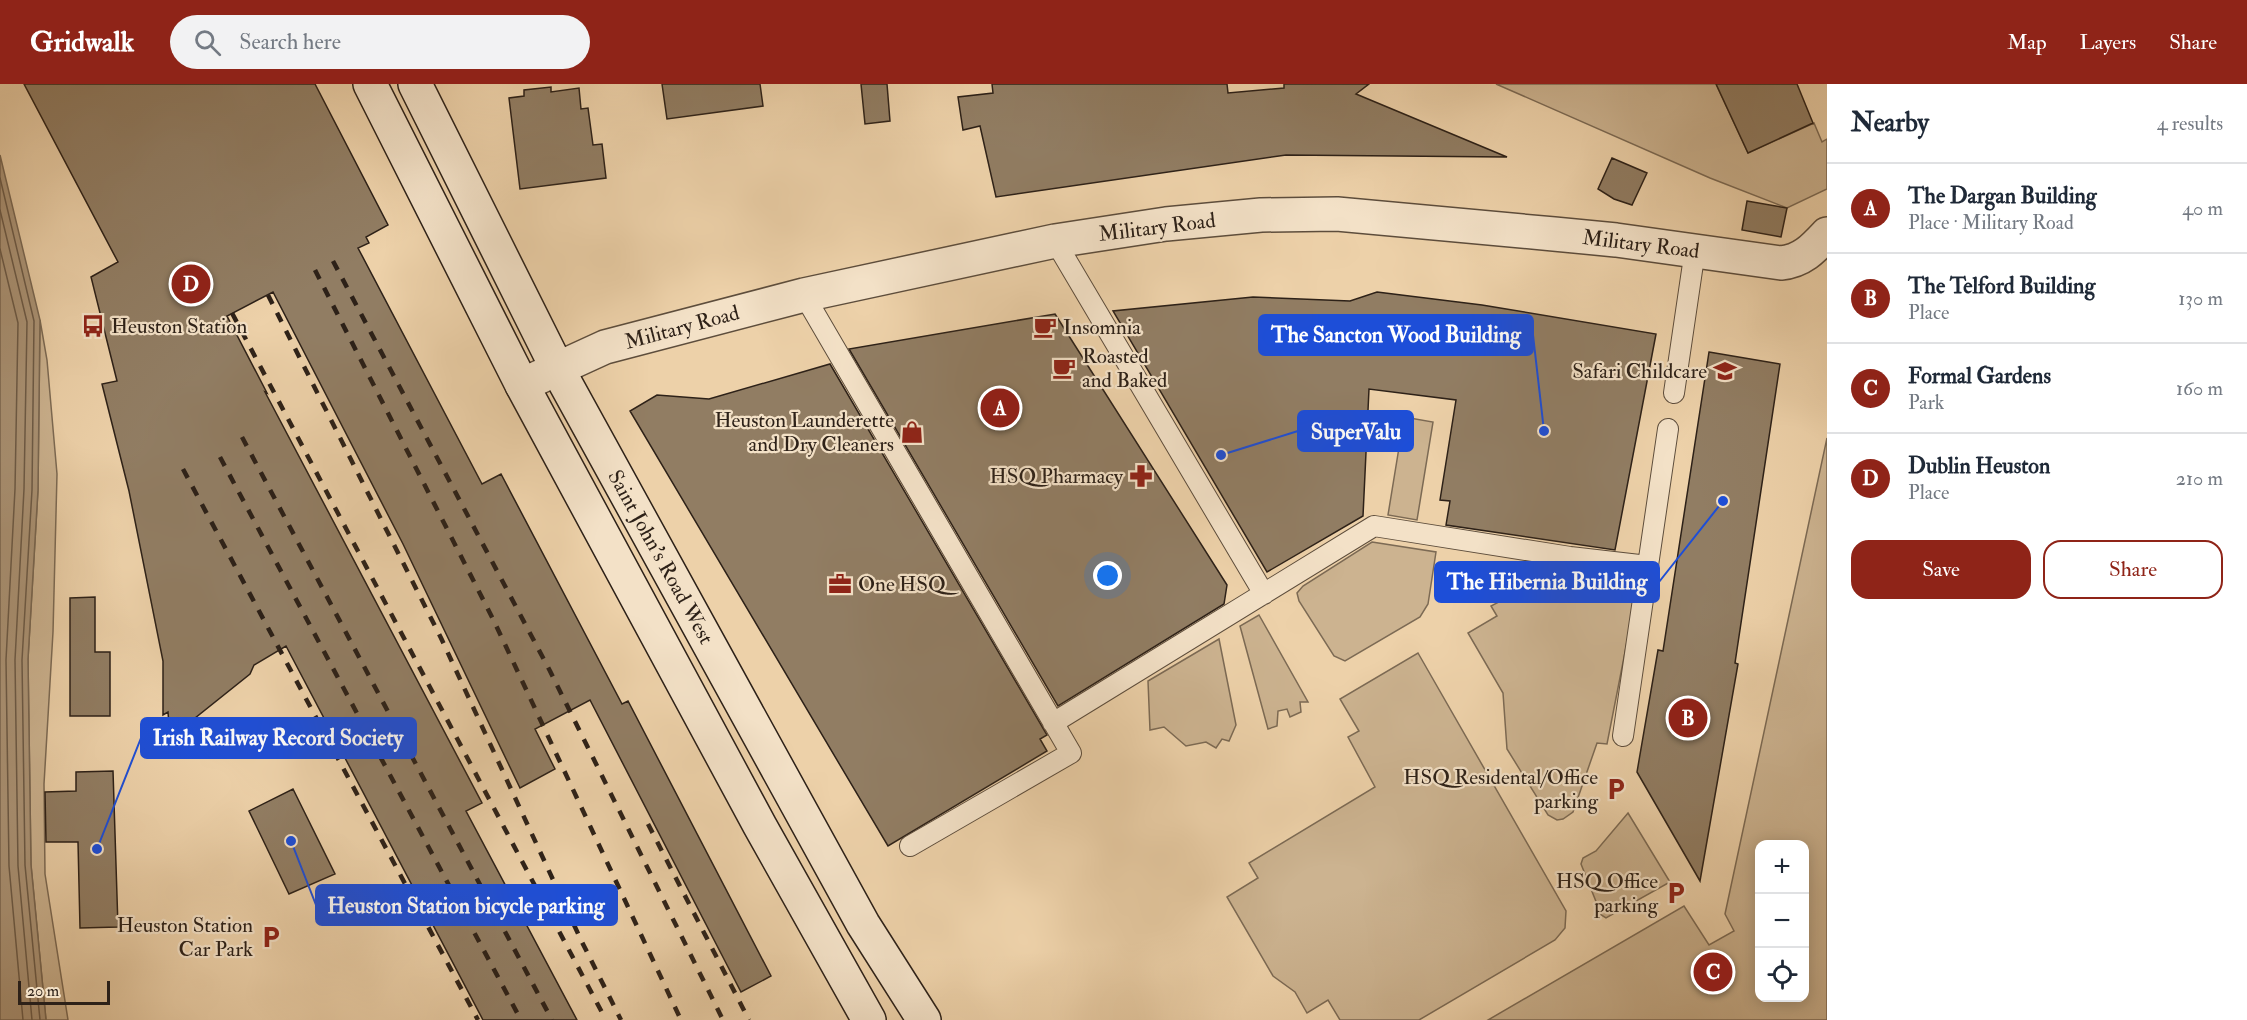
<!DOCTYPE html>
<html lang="en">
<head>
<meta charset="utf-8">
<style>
	:root { --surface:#fff; --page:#f2f2f3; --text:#1f2937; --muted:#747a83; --line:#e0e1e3; --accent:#8f2418 }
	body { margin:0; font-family:"IM FELL Double Pica",serif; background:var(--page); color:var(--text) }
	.controls { position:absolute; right:18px; bottom:18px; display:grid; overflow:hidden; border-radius:12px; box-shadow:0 3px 15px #0003 }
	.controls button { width:54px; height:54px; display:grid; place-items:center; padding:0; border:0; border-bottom:2px solid var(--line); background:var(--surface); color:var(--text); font:30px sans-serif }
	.scale { position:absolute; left:18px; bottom:15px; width:92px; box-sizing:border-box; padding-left:6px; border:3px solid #2d2118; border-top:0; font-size:16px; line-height:21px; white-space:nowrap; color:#2d2118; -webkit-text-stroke:4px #f3e1c7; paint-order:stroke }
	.you { position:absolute; left:1108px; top:492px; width:21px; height:21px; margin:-15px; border:4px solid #fff; border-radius:50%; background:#1a73e8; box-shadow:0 0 0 9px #1a73e833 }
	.badge { display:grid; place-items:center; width:39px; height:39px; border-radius:50%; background:var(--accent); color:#fff; font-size:20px; font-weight:700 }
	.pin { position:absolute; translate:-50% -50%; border:3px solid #fff; box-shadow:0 2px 6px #0006 }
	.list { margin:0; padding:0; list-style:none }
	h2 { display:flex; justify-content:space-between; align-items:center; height:78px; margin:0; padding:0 24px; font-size:26px }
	h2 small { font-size:20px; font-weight:400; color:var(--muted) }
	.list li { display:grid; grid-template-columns:39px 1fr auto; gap:18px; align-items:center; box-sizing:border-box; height:90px; padding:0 24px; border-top:2px solid var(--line) }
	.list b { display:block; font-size:22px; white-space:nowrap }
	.list p { margin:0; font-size:20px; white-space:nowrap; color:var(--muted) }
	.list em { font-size:20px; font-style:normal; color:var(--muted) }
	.actions { display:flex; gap:12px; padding:18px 24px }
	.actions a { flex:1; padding:14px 0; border:2px solid var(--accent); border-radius:18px; text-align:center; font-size:21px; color:var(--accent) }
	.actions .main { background:var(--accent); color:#fff }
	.icon { flex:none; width:33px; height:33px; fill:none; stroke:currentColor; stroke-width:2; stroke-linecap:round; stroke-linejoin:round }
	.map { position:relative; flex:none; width:1827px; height:936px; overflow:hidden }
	header { display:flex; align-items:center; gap:36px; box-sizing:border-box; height:84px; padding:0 30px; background:var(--accent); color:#fff }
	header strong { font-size:28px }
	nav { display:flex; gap:33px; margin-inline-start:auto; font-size:21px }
	.search { width:420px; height:54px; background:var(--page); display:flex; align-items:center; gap:15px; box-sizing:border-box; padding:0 21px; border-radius:33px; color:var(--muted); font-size:22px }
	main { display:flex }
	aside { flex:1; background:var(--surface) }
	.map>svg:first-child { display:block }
	.green { fill:#ccb390; stroke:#7c6a54; stroke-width:1.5; fill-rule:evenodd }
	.water { fill:#ac9578; stroke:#796752; stroke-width:1.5 }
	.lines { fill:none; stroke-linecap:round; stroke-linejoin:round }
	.shore { stroke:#6c5b48; stroke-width:1.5 }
	.building { fill:#917d63; stroke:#2d2118; stroke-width:1.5 }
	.pedestrian-casing { stroke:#5d4d3c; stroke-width:22 }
	.tertiary-casing { stroke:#5d4d3c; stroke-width:36 }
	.secondary-casing { stroke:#2d2118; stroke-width:36 }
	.pedestrian { stroke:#f3e1c7; stroke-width:20 }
	.tertiary { stroke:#f3e1c7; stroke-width:33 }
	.secondary { stroke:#f3e1c7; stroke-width:33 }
	.rail { stroke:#2d2118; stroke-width:4.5; stroke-dasharray:10 10; stroke-linecap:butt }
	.labels { text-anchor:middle; stroke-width:4.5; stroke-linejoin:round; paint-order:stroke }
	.street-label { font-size:21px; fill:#2d2118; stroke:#f3e1c7 }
	.poi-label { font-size:21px; fill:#2d2118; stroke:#f3e1c7; text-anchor:end }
	.leader { fill:none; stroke:#1d4ed8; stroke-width:2 }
	.callout-dot { fill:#1d4ed8; stroke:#f3e1c7; stroke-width:2 }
	.callout { fill:#1d4ed8; stroke:#1d4ed8; stroke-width:2 }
	.callout-label { font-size:22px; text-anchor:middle; font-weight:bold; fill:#fff }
</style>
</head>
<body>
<header>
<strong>Gridwalk</strong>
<div class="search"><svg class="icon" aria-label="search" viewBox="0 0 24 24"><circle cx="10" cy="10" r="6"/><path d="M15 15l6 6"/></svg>Search here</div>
<nav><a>Map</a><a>Layers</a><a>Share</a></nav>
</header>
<main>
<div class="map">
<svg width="1827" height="936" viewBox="0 0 1827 936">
	<rect width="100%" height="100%" fill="#edd1a9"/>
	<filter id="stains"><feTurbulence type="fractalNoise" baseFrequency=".00333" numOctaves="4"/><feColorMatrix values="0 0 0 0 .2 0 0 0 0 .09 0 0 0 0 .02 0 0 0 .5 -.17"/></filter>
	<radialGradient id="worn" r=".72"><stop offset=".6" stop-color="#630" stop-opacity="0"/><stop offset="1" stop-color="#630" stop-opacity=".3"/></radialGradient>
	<path class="green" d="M 1496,0 L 1716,0 L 1748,69 L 1814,39 L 1822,58 L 1827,55 L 1827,105 L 1787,124 L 1710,94 Z
		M 40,236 L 47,276 L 57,390 L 53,548 L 44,700 L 45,790 L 68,936 L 46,936 L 31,781 L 28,575 L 38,406 Z
		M 1404,333 L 1433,338 L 1417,436 L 1388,431 Z
		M 1827,354 L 1827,936 L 1488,936 L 1684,822 L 1709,861 L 1734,847 L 1725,830 ZM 1760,760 L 1804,760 L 1804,914 L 1760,914 Z
		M 1372,458 L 1436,468 L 1428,520 L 1420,533 L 1345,577 L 1334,572 L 1299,517 L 1297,509 L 1303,502 Z
		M 1554,489 L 1615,492 L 1612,508 L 1636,512 L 1607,660 L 1597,659 L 1573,728 L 1563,735 L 1557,736 L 1548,731 L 1507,665 L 1503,609 L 1468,549 L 1497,532 L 1491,522 Z
		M 1259,531 L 1308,618 L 1300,618 L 1301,628 L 1290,633 L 1287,625 L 1278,627 L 1277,642 L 1268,645 L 1240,542 Z
		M 1219,555 L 1236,641 L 1229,657 L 1222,655 L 1216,664 L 1206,658 L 1186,662 L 1164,643 L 1150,646 L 1148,597 Z
		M 1418,569 L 1566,827 L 1565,844 L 1555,856 L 1419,936 L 1340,936 L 1328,916 L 1307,929 L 1295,908 L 1273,892 L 1227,813 L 1258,794 L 1249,779 L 1375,703 L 1348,653 L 1359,647 L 1340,615 Z
		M 1628,729 L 1670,798 L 1606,834 L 1598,829 L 1597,820 L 1581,780 L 1583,774 L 1596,767 Z"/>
	<path class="water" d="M 0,71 L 40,236 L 38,406 L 28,575 L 31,781 L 46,936 L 0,936 Z"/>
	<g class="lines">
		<path class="shore" d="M 0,94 L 34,237 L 32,406 L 22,576 L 25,781 L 40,936
			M 0,126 L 27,238 L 24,405 L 15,576 L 18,782 L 32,936
			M 0,165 L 18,239 L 15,405 L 6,576 L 9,782 L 23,936"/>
	</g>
	<path class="building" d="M 24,0 L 315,0 L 388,141 L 366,153 L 369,159 L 358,164 L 482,400 L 501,390 L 622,620 L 628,617 L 771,892 L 741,908 L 590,616 L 535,645 L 555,685 L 520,704 L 403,460 L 273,208 L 227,232 L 267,309 L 265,308 L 482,719 L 466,727 L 577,936 L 483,936 L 286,562 L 254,581 L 250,590 L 170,654 L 168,628 L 163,631 L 163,577 L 129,407 L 102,300 L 117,297 L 91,193 L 118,178 Z
		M 662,0 L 760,0 L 763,22 L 667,35 Z
		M 861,0 L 887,0 L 890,37 L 865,40 Z
		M 992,0 L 1227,0 L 1228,9 L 1284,4 L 1284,0 L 1369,0 L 1356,10 L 1507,73 L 1286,71 L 996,113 L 980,42 L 963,46 L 958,13 L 993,9 Z
		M 1716,0 L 1797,0 L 1813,39 L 1748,69 Z
		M 551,3 L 551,8 L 579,4 L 581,25 L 588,24 L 593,61 L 602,60 L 606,94 L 520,105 L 509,14 L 524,12 L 524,6 Z
		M 1612,74 L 1647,89 L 1632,121 L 1614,115 L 1598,105 Z
		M 1747,117 L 1787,124 L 1781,153 L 1742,146 Z
		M 1377,208 L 1482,221 L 1656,250 L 1615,466 L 1446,441 L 1450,417 L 1440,416 L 1456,316 L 1369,305 L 1363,432 L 1267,488 L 1113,227 L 1253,213 L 1350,217 Z
		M 1055,230 L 1227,501 L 1224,520 L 1058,622 L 849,265 Z
		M 1709,268 L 1780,280 L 1735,579 L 1738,580 L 1700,797 L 1637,688 L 1658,566 L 1663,567 Z
		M 830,280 L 1047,651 L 1040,655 L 1047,667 L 888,762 L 630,327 L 657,311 L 709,315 Z
		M 95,513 L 95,568 L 110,568 L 110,632 L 70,632 L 70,514 Z
		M 113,687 L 118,843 L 80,844 L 78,758 L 46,758 L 45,708 L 76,707 L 76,688 Z
		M 293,705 L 335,790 L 289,810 L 249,727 Z"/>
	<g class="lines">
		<g class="pedestrian-casing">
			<path id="pedestrian" d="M 1055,157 L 1264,510
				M 804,211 L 1071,669 L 910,762
				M 1674,309 L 1695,166
				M 1053,639 L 1374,442 L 1570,473 L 1648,482
				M 1623,652 L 1668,345"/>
		</g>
		<g class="tertiary-casing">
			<path id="tertiary" d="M 522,301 L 605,263 L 804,211 L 1055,157 L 1166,140 L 1261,131 L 1337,130 L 1554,150 L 1616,156 L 1781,179 C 1802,177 1813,165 1827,150"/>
		</g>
		<g class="secondary-casing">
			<path id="secondary" d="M 370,0 L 522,301 L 760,742 L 869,936
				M 415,0 L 557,284 L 863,840 L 924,936"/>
		</g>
		<use href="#pedestrian" class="pedestrian"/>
		<use href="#tertiary" class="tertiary"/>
		<use href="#secondary" class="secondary"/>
		<path class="rail" d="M 333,177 L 550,587 L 723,936
			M 315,186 L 494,537 L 681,936
			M 268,211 L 441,554 L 581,856 L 621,936
			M 232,229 L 606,936
			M 242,353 L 552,936
			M 220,373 L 521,936
			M 183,385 L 478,936
			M 648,740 L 749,936"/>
	</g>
	<defs>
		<g id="bus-bare" transform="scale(1.8)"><path d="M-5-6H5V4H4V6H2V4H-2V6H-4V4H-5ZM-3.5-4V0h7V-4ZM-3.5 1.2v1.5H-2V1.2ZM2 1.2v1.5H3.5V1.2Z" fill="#8f2418" stroke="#f3e1c7" stroke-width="2.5" paint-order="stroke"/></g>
		<g id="cafe-bare" transform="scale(1.8)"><path d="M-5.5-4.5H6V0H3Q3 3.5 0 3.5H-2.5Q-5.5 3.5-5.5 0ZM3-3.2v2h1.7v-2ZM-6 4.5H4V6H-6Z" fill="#8f2418" stroke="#f3e1c7" stroke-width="2.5" paint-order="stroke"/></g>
		<g id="school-bare" transform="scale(1.8)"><path d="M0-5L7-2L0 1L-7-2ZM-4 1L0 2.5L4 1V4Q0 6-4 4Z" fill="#8f2418" stroke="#f3e1c7" stroke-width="2.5" paint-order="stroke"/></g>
		<g id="shop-bare" transform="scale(1.8)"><path d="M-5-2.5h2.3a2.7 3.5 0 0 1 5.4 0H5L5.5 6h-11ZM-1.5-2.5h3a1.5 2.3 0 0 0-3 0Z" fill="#8f2418" stroke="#f3e1c7" stroke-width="2.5" paint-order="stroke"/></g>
		<g id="pharmacy-bare" transform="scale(1.8)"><path d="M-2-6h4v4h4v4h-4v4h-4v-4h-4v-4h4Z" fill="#8f2418" stroke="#f3e1c7" stroke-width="2.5" paint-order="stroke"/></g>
		<g id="office-bare" transform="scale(1.8)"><path d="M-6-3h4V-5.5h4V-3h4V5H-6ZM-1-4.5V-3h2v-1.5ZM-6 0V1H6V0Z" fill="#8f2418" stroke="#f3e1c7" stroke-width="2.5" paint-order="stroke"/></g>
		<g id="parking-bare" transform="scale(1.8)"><path d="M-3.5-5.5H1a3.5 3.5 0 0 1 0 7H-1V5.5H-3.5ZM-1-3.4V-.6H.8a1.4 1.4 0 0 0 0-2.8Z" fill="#8f2418" stroke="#f3e1c7" stroke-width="2.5" paint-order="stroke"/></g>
	</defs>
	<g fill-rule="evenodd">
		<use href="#bus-bare" x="93" y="242"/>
		<use href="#cafe-bare" x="1045" y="243"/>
		<use href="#cafe-bare" x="1064" y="284"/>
		<use href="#school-bare" x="1725" y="287"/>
		<use href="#shop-bare" x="912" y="348"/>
		<use href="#pharmacy-bare" x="1141" y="392"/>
		<use href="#office-bare" x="840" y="500"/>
		<use href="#parking-bare" x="1616" y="705"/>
		<use href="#parking-bare" x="1676" y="809"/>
		<use href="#parking-bare" x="271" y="853"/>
	</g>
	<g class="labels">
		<g class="street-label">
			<text transform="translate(1157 143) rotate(-7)" y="7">Military Road</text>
			<text transform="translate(1641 160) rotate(7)" y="7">Military Road</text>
			<text transform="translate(682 243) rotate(-15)" y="7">Military Road</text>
			<text transform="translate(661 473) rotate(61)" y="7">Saint John's Road West</text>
		</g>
		<g class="poi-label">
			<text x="111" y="249" text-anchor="start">Heuston Station</text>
			<text x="1063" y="250" text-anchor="start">Insomnia</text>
			<text x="1082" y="279" text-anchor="start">Roasted<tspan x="1082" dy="24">and Baked</tspan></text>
			<text x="1707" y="294">Safari Childcare</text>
			<text x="894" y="343">Heuston Launderette<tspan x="894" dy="24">and Dry Cleaners</tspan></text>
			<text x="1123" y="399">HSQ Pharmacy</text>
			<text x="858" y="507" text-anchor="start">One HSQ</text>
			<text x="1598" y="700">HSQ Residental/Office<tspan x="1598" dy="24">parking</tspan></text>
			<text x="1658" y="804">HSQ Office<tspan x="1658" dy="24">parking</tspan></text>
			<text x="253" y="848">Heuston Station<tspan x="253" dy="24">Car Park</tspan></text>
		</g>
	</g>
	<path class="leader" d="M1544 347L1533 251M1221 371L1298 347M1723 417L1659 498M97 765L141 654M291 757L316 821"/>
	<g class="callout-dot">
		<circle cx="1544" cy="347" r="6"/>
		<circle cx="1221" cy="371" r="6"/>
		<circle cx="1723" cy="417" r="6"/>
		<circle cx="97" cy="765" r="6"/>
		<circle cx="291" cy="757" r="6"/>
	</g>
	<g class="callout">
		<rect x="1259" y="231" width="274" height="40" rx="6"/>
		<rect x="1298" y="327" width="115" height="40" rx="6"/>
		<rect x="1435" y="478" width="224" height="40" rx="6"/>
		<rect x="141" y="634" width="275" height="40" rx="6"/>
		<rect x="316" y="801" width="301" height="40" rx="6"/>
	</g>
	<g class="callout-label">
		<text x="1396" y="258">The Sancton Wood Building</text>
		<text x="1356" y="355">SuperValu</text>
		<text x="1547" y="505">The Hibernia Building</text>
		<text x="278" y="661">Irish Railway Record Society</text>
		<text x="466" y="829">Heuston Station bicycle parking</text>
	</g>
	<rect width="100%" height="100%" filter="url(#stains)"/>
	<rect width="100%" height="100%" fill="url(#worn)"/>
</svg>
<div class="controls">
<button>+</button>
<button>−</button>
<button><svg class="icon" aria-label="locate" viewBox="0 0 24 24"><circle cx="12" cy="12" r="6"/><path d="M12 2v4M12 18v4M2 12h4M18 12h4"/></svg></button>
</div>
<div class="scale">20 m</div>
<div class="you"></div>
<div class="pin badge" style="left:1000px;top:324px">A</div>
<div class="pin badge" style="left:1688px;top:634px">B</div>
<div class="pin badge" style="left:1713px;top:888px">C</div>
<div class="pin badge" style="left:191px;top:200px">D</div>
</div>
<aside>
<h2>Nearby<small>4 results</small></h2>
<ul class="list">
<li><span class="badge">A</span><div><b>The Dargan Building</b><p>Place · Military Road</p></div><em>40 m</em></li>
<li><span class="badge">B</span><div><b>The Telford Building</b><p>Place</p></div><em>130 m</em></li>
<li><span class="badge">C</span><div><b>Formal Gardens</b><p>Park</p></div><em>160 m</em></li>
<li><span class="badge">D</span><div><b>Dublin Heuston</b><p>Place</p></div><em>210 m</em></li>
</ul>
<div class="actions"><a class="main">Save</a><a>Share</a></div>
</aside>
</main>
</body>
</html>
